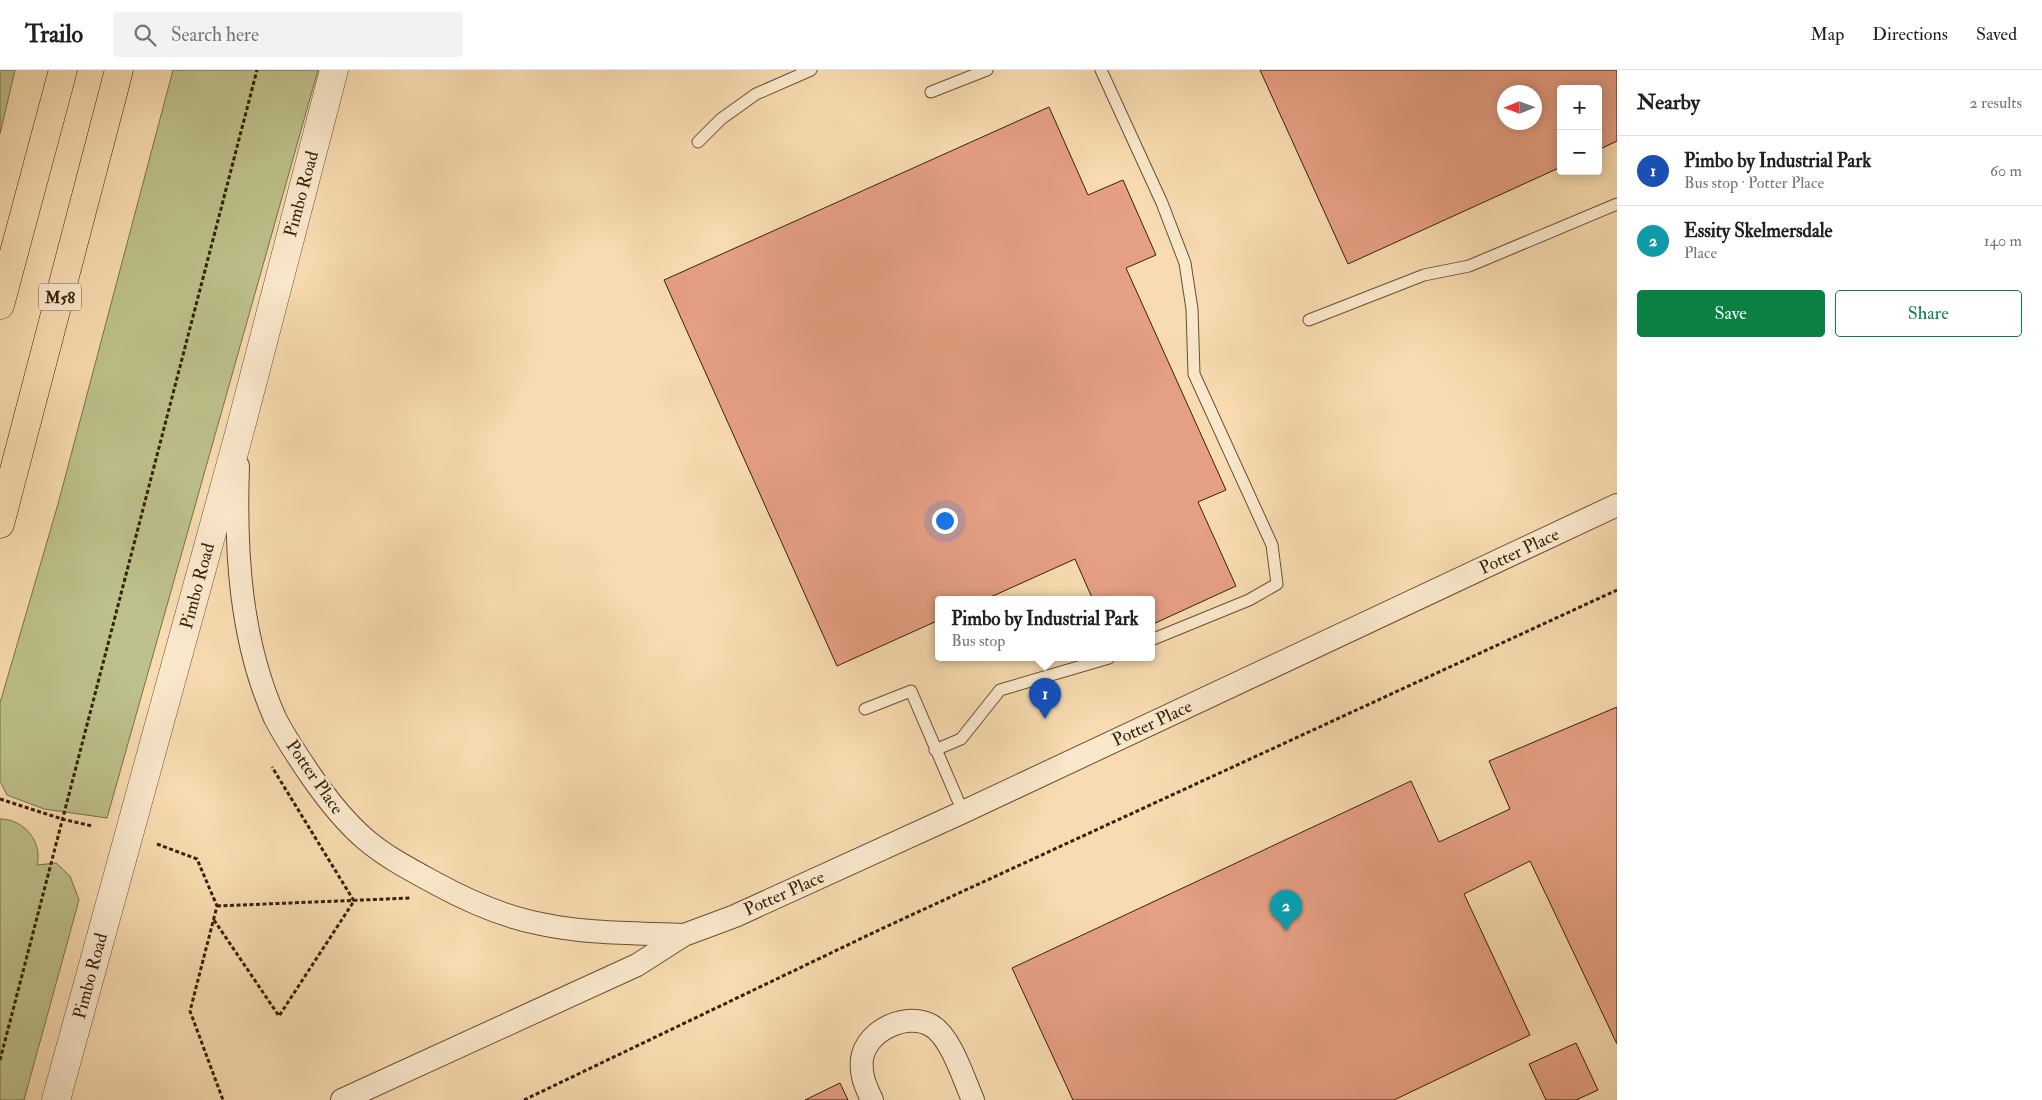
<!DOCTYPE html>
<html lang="en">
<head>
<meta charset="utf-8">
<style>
	:root { --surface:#fff; --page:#f2f2f2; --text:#202124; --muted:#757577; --line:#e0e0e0; --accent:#0b8043 }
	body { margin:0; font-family:"IM FELL Double Pica",serif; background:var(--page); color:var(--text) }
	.controls { position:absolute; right:15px; top:15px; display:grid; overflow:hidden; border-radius:5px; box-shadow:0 2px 12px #0003 }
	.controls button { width:45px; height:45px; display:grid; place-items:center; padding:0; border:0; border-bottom:1px solid var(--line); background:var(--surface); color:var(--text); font:25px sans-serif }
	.compass { position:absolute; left:1497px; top:15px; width:45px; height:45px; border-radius:50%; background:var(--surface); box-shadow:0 2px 12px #0003; rotate:269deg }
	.you { position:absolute; left:944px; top:450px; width:18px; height:18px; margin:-12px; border:4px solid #fff; border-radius:50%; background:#1a73e8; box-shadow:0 0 0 8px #1a73e833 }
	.badge { display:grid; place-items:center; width:32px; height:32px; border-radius:50%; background:var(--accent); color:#fff; font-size:16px; font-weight:700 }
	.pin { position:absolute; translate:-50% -41px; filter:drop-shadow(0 1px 2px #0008) }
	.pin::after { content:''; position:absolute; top:26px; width:18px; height:15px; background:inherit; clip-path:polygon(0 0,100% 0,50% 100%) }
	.popup { position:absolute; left:935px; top:526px; width:220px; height:65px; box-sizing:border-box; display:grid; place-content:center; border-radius:5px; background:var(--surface); filter:drop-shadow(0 1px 4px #0005); font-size:16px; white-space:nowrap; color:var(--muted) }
	.popup b { font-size:19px; color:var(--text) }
	.popup::after { content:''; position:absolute; left:50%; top:100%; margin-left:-10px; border:10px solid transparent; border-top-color:var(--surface) }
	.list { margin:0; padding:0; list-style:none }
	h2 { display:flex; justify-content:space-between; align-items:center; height:65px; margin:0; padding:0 20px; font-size:21px }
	h2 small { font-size:16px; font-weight:400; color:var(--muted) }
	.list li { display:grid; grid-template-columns:32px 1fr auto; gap:15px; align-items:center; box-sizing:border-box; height:70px; padding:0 20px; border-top:1px solid var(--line) }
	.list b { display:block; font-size:19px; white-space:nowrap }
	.list p { margin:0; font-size:16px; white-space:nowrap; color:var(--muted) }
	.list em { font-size:16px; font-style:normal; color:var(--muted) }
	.actions { display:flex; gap:10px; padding:15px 20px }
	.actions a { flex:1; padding:11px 0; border:1px solid var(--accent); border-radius:5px; text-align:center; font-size:18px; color:var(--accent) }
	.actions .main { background:var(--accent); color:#fff }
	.icon { flex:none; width:28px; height:28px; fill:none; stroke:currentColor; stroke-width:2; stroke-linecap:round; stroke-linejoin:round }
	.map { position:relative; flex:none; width:1617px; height:1030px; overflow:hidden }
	header { display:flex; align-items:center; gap:30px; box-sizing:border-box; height:70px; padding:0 25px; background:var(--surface); border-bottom:1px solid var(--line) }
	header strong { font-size:24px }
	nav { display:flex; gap:28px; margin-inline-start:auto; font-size:18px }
	.search { width:350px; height:45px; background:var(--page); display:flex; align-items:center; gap:12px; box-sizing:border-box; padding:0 18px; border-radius:5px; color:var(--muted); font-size:19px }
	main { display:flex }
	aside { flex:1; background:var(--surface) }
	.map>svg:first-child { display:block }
	.green { fill:#bdc08b; stroke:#7a704a }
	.building { fill:#e59f83; stroke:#362108; fill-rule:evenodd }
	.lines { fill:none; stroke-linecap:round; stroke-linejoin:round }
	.service-casing { stroke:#665032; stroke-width:13 }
	.minor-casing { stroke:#665032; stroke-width:24 }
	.tertiary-casing { stroke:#665032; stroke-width:29 }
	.motorway-casing { stroke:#362108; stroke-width:29 }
	.path { stroke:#362108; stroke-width:3; stroke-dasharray:4 2.5; stroke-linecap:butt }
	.service { stroke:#fae8cc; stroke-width:11 }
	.minor { stroke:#fae8cc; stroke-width:22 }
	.tertiary { stroke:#fae8cc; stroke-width:28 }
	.motorway { stroke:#f8dbb0; stroke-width:28 }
	.labels { text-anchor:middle; stroke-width:5; stroke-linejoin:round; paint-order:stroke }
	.shield { fill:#fae8cc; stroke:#715d43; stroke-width:1 }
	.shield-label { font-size:16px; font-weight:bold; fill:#362108 }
	.street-label { font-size:18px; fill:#362108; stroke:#fae8cc }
</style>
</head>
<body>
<header>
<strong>Trailo</strong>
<div class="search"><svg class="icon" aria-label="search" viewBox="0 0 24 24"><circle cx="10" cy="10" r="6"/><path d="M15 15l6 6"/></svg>Search here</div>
<nav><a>Map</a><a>Directions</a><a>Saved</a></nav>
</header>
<main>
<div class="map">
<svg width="1617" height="1030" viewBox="0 0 1617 1030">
	<rect width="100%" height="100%" fill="#f8dbb0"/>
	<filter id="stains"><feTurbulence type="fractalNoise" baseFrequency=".004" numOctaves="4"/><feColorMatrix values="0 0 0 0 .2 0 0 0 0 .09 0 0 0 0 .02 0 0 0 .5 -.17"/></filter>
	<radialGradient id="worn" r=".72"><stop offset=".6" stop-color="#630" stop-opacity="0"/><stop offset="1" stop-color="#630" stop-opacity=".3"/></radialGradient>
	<path class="green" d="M 0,0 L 15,0 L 0,64 Z
		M 173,0 L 318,0 L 107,748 L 44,739 L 7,725 L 0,711 L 0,633 L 58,434 Z
		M 0,749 C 24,749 43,772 37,795 L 56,793 L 70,806 L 79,830 L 24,1030 L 0,1030 Z"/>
	<path class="building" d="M 1260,0 L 1617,0 L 1617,71 L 1598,80 L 1598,19 L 1561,19 L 1561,97 L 1348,194 ZM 1504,22 L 1534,22 L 1534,52 L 1504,52 Z
		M 1049,37 L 1088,125 L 1123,110 L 1156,185 L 1126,198 L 1226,420 L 1198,432 L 1236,516 L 1151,555 L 1151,530 L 1093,530 L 1075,489 L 984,530 L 939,530 L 939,550 L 837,596 L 664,210 Z
		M 1617,637 L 1617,974 L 1530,791 L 1464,824 L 1530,965 L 1394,1030 L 1073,1030 L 1012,898 L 1411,711 L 1439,772 L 1510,739 L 1489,691 Z
		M 1576,973 L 1598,1020 L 1576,1030 L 1546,1030 L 1529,994 Z
		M 840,1013 L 848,1030 L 805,1030 Z"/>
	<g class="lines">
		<g class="service-casing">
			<path id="service" d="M 1101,0 L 1162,133 L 1185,193 L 1192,239 L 1194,304 L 1272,475 L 1277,514 L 1249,530 L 1151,570
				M 931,22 L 987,0
				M 698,72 L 721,49 L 756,24 L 811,0
				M 1309,250 L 1424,205 L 1469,196 L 1617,134
				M 865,639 L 911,621 L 963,742
				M 935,680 L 961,669 L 1000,620 L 1109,588"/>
		</g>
		<g class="minor-casing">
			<path id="minor" d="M 238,396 C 235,480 240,570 275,648 C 285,668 299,688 311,706 C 327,729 343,750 365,769 C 386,787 411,800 435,813 C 468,831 504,847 541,854 C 588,864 636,863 684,865
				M 342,1030 L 637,895 L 684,865 L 735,846 L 963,742 L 1617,435
				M 872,1030 C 866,1017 860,1005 862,989 C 866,960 908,941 932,956 C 951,967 964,1010 973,1030"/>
		</g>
		<g class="tertiary-casing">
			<path id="tertiary" d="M 56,1030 L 239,364 L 334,0"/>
		</g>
		<g class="motorway-casing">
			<path id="motorway" d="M 0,235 L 63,0
				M 0,454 L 119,0"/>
		</g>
		<path class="path" d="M 0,729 L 62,749 L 92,756
			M 157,774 L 197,789 L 217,836 L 190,941 L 223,1030
			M 217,836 L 411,828
			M 214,850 L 279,946 L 354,831 L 272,697
			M 0,990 L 257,0
			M 524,1030 L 881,859 L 1617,520"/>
		<use href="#service" class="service"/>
		<use href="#minor" class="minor"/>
		<use href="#tertiary" class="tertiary"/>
		<use href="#motorway" class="motorway"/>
	</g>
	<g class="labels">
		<rect class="shield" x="39" y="213.5" width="42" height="27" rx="4"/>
		<g class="shield-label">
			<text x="60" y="233">M58</text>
		</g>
		<g class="street-label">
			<text transform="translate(301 124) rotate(-75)" y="6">Pimbo Road</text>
			<text transform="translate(1519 481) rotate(-25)" y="6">Potter Place</text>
			<text transform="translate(197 516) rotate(-75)" y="6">Pimbo Road</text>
			<text transform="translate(1152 653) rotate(-25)" y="6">Potter Place</text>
			<text transform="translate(315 707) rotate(55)" y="6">Potter Place</text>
			<text transform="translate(784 823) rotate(-24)" y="6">Potter Place</text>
			<text transform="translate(90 906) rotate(-75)" y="6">Pimbo Road</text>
		</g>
	</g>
	<rect width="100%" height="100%" filter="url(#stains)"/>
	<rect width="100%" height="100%" fill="url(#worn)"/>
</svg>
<div class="controls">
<button>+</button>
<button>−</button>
</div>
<svg class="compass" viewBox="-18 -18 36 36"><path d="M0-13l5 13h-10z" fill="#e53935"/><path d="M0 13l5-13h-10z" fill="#757577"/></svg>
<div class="you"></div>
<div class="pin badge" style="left:1045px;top:649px;background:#1a4fb4">1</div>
<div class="popup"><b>Pimbo by Industrial Park</b>Bus stop</div>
<div class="pin badge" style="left:1286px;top:861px;background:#0f9aa8">2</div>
</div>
<aside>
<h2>Nearby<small>2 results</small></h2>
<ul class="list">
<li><span class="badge" style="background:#1a4fb4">1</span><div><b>Pimbo by Industrial Park</b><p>Bus stop · Potter Place</p></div><em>60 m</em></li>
<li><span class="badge" style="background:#0f9aa8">2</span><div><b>Essity Skelmersdale</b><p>Place</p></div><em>140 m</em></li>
</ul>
<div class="actions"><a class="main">Save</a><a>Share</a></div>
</aside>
</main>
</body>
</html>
